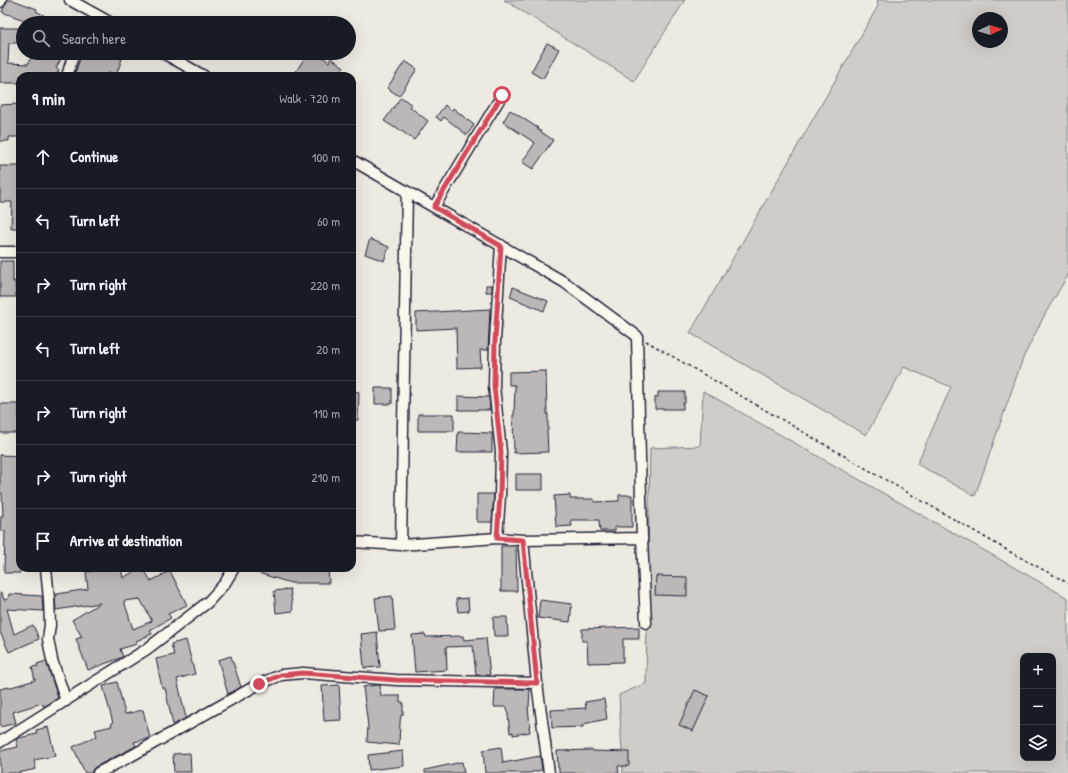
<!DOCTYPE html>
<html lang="en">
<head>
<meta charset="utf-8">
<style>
	:root { --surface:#171b24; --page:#20242c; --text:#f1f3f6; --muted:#9ea1a6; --line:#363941 }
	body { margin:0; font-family:"Patrick Hand",sans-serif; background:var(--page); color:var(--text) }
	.controls { position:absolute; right:12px; bottom:12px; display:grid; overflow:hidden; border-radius:8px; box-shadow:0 4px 16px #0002 }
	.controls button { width:36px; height:36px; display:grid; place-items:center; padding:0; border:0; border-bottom:1px solid var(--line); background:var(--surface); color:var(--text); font:20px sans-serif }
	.compass { position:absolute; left:972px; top:12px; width:36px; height:36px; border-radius:50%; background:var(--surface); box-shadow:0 4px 16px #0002; rotate:86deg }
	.stop { position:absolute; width:12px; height:12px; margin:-9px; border:3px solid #d1495b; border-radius:50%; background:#fff }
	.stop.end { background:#d1495b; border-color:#fff; box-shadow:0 1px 4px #0008 }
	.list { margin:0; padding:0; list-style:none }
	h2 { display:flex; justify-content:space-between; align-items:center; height:52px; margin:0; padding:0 16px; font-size:17px }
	h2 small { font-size:13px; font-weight:400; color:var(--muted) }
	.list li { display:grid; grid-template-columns:26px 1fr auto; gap:12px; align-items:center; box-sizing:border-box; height:64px; padding:0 16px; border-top:1px solid var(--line) }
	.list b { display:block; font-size:15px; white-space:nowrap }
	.list em { font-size:13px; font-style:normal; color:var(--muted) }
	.icon { flex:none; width:22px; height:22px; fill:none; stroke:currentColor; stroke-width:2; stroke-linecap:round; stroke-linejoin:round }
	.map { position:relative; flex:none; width:1068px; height:773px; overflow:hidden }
	.search { position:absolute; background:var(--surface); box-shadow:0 4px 16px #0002; left:16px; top:16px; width:340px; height:44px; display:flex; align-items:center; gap:10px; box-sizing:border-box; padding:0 14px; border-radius:22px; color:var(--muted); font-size:15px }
	.panel { position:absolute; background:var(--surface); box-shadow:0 4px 16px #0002; left:16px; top:72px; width:340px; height:500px; border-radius:12px }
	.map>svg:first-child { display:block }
	.green { fill:#d0cdc9; stroke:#797882; fill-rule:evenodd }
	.building { fill:#bcb8b8; stroke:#22223b; fill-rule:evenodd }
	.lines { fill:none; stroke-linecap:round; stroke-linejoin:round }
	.minor-casing { stroke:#22223b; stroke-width:13 }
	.path { stroke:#22223b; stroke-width:1.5; stroke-dasharray:3 3; stroke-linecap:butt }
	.minor { stroke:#fbf7ec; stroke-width:10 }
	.route { stroke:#d1495b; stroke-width:5 }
</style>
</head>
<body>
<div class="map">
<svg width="1068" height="773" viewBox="0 0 1068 773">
	<rect width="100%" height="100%" fill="#eeeae2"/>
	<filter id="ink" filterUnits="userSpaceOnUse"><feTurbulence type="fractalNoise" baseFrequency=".025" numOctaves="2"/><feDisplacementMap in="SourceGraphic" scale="8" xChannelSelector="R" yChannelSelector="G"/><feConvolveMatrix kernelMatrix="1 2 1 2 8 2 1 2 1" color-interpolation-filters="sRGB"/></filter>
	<g filter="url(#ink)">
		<path class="green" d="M 504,0 L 685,0 L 634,81 Z
			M 877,0 L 1068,0 L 1068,275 L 1045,314 L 1023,358 L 975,496 L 917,464 L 951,387 L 904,367 L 866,435 L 690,333 L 878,6 ZM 978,18 L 1002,18 L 1002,42 L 978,42 Z
			M 703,391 L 1068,598 L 1068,773 L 623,773 L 619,695 L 646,683 L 650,448 L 700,446 ZM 1023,656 L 1053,656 L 1053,758 L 1023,758 Z"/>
		<path class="building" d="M 7,0 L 13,0 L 37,9 L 36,11 L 58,23 L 32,23 L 2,12 Z
			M 0,28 L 23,28 L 23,43 L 9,43 L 8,63 L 28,64 L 34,53 L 64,53 L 56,68 L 59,70 L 56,76 L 20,76 L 20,83 L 0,83 Z
			M 547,43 L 559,49 L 543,79 L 531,72 Z
			M 82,53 L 106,53 L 122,59 L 116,75 L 109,72 L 107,76 L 74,76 Z
			M 308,53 L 317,53 L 329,62 L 331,58 L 344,67 L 338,76 L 300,76 L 295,73 Z
			M 405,61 L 417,69 L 399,96 L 387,88 Z
			M 401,97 L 412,105 L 410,107 L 428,121 L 414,140 L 396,127 L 395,128 L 384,121 Z
			M 20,104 L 20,137 L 9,137 L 9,141 L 0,141 L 0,105 Z
			M 445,105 L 451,111 L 453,108 L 474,125 L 467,135 L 444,117 L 441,121 L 436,117 Z
			M 510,110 L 538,128 L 537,129 L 553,140 L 533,169 L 522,162 L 535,143 L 503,122 Z
			M 0,166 L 20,166 L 20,228 L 11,228 L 12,202 L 0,202 Z
			M 370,239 L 389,247 L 384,261 L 365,254 Z
			M 0,261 L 13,261 L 13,282 L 15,281 L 16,297 L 0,297 Z
			M 486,285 L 492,285 L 492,292 L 486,292 Z
			M 513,287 L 548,301 L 544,311 L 510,297 Z
			M 490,309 L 488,350 L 480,350 L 481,367 L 457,368 L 456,328 L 416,330 L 416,313 Z
			M 546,371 L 547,414 L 548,414 L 548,430 L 547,430 L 548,452 L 514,453 L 513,415 L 514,415 L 515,385 L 509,385 L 509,372 Z
			M 375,388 L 392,388 L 392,404 L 375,404 Z
			M 352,391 L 359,392 L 358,420 L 352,420 Z
			M 658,392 L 685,392 L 685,403 L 683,403 L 683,409 L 655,409 L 655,397 L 658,397 Z
			M 458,396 L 489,397 L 490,410 L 458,410 Z
			M 0,404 L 19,404 L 19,423 L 20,423 L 20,433 L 0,433 Z
			M 418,414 L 454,414 L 454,431 L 418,431 Z
			M 458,432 L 492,433 L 492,452 L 457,452 Z
			M 0,455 L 20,456 L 20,573 L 4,573 L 5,531 L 0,531 L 1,516 L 3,516 L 2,493 L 0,493 Z
			M 516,474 L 543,474 L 543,490 L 516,490 Z
			M 477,494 L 494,494 L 492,522 L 477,522 Z
			M 570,495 L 570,499 L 594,499 L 594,502 L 619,501 L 619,495 L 632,495 L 632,527 L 615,527 L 615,531 L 600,531 L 599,520 L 571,520 L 572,526 L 556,527 L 554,496 Z
			M 501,546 L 516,546 L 517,591 L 501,591 Z
			M 111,568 L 121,568 L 123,578 L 140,568 L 143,568 L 151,581 L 170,571 L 187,605 L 168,614 L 171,618 L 150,630 L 152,634 L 136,641 L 137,644 L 120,649 L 123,657 L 88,670 L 76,639 L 82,637 L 72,620 L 100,603 L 56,610 L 55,596 L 57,596 L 57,594 L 88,589 L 86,572 ZM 140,599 L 152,621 L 133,629 L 124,601 Z
			M 248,568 L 328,568 L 329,583 L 291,583 L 248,570 Z
			M 656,576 L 687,577 L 687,596 L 655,595 Z
			M 290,589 L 293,611 L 276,613 L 274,591 Z
			M 0,593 L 2,593 L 4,600 L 8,599 L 9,594 L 42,596 L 43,611 L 7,609 L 14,634 L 33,625 L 39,639 L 9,652 L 0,632 Z
			M 392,596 L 395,630 L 379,631 L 375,598 Z
			M 468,598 L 469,611 L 458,612 L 456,599 Z
			M 540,600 L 572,604 L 570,622 L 538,618 Z
			M 493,617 L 507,617 L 508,636 L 494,636 Z
			M 639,627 L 639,639 L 623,639 L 623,662 L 588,663 L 587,641 L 582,641 L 582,629 Z
			M 377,632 L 380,667 L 364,668 L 361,634 Z
			M 425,634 L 426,637 L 463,636 L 464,640 L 486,638 L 490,675 L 476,675 L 473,646 L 446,647 L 447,670 L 415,672 L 412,635 Z
			M 186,640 L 195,674 L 177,679 L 186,718 L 173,725 L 165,688 L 162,688 L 156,659 L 174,655 L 171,644 Z
			M 231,656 L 241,687 L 228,694 L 218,660 Z
			M 46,661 L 58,698 L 47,705 L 43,706 L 42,703 L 13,712 L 16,723 L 0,727 L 0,689 L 8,687 L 8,688 L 35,680 L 32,667 L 38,666 L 37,664 Z
			M 117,682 L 125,714 L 143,710 L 150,738 L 134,742 L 136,746 L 95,767 L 92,770 L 92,773 L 85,773 L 73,747 L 97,736 L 95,730 L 112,726 L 111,724 L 113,723 L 103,686 Z
			M 339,685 L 341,720 L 324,721 L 322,686 Z
			M 377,685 L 380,685 L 381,696 L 400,696 L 400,702 L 403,702 L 403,715 L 401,715 L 400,722 L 399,745 L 367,742 L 368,726 L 363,687 Z
			M 495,689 L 530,689 L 529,707 L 528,707 L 530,726 L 529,726 L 530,732 L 513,735 L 513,732 L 510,733 L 507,707 L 494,707 Z
			M 695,690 L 709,696 L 693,731 L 679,725 Z
			M 604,699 L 607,719 L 583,724 L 583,727 L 552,728 L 551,710 L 586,708 L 585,702 Z
			M 48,727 L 55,756 L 34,760 L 36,769 L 18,773 L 0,773 L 0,751 L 18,747 L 16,740 L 19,738 L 37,734 L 36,730 Z
			M 501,747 L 503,763 L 540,756 L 542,770 L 529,773 L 485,773 L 483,750 Z
			M 593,750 L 593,751 L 629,752 L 629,766 L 618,766 L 619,773 L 559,773 L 559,768 L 558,768 L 557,751 Z
			M 403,751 L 404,766 L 369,770 L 368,755 Z
			M 190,753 L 191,772 L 174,772 L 173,754 Z
			M 462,762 L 464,773 L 425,773 L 425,770 Z"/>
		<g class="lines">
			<g class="minor-casing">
				<path id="minor" d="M 70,0 L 111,23
					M 0,2 L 1,0
					M 163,53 L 204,76
					M 67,76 L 74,53
					M 352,160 L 564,282 L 637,336 L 642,538 L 646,623
					M 434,207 L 502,95
					M 0,252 L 20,252
					M 497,538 L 500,496 L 501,452 L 494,386 L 495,341 L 501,245
					M 523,540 L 537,683 L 549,773
					M 352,542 L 401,545 L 497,538 L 523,540 L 642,538
					M 401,545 L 407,192
					M 46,568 L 49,599 L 50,625 L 48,639 L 52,660 L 66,701
					M 0,742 L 147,649 L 208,602 L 225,583 L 234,568
					M 98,773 L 131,756 L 259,684 L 281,675 L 303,673 L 396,680 L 537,683"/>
			</g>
			<path class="path" d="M 646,341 L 1012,553 L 1068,583"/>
			<use href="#minor" class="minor"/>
		</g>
	</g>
	<g class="lines" filter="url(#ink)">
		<path class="route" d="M 259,684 L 281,675 L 303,673 L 396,680 L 537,683 L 523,540 L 497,538 L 500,496 L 501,452 L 494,386 L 495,341 L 501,246 L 434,207 L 502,95"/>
	</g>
</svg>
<div class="controls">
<button>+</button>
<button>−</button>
<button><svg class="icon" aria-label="layers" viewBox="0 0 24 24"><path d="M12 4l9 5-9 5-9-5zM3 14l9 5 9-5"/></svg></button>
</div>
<svg class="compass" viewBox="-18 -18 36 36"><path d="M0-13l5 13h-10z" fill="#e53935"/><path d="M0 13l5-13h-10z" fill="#9ea1a6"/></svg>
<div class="stop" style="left:502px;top:95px"></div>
<div class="stop end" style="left:259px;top:684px"></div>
<div class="search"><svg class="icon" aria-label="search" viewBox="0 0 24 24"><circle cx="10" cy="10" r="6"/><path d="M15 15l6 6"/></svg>Search here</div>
<section class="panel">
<h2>9 min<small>Walk · 720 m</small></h2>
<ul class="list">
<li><svg class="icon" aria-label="ahead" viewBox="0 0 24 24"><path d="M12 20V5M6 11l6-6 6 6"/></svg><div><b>Continue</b></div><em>100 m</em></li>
<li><svg class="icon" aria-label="left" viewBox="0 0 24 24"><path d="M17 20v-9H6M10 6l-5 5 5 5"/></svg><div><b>Turn left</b></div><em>60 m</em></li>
<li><svg class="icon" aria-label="right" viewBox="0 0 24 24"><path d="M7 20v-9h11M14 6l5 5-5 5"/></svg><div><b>Turn right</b></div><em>220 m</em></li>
<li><svg class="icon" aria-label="left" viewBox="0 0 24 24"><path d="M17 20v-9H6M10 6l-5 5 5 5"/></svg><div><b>Turn left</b></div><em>20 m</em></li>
<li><svg class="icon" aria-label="right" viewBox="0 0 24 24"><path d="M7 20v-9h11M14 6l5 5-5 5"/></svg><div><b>Turn right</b></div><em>110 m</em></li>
<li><svg class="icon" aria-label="right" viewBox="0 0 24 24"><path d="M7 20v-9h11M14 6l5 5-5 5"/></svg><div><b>Turn right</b></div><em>210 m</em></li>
<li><svg class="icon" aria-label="arrive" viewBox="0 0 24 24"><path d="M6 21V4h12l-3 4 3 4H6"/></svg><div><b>Arrive at destination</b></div></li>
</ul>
</section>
</div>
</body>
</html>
